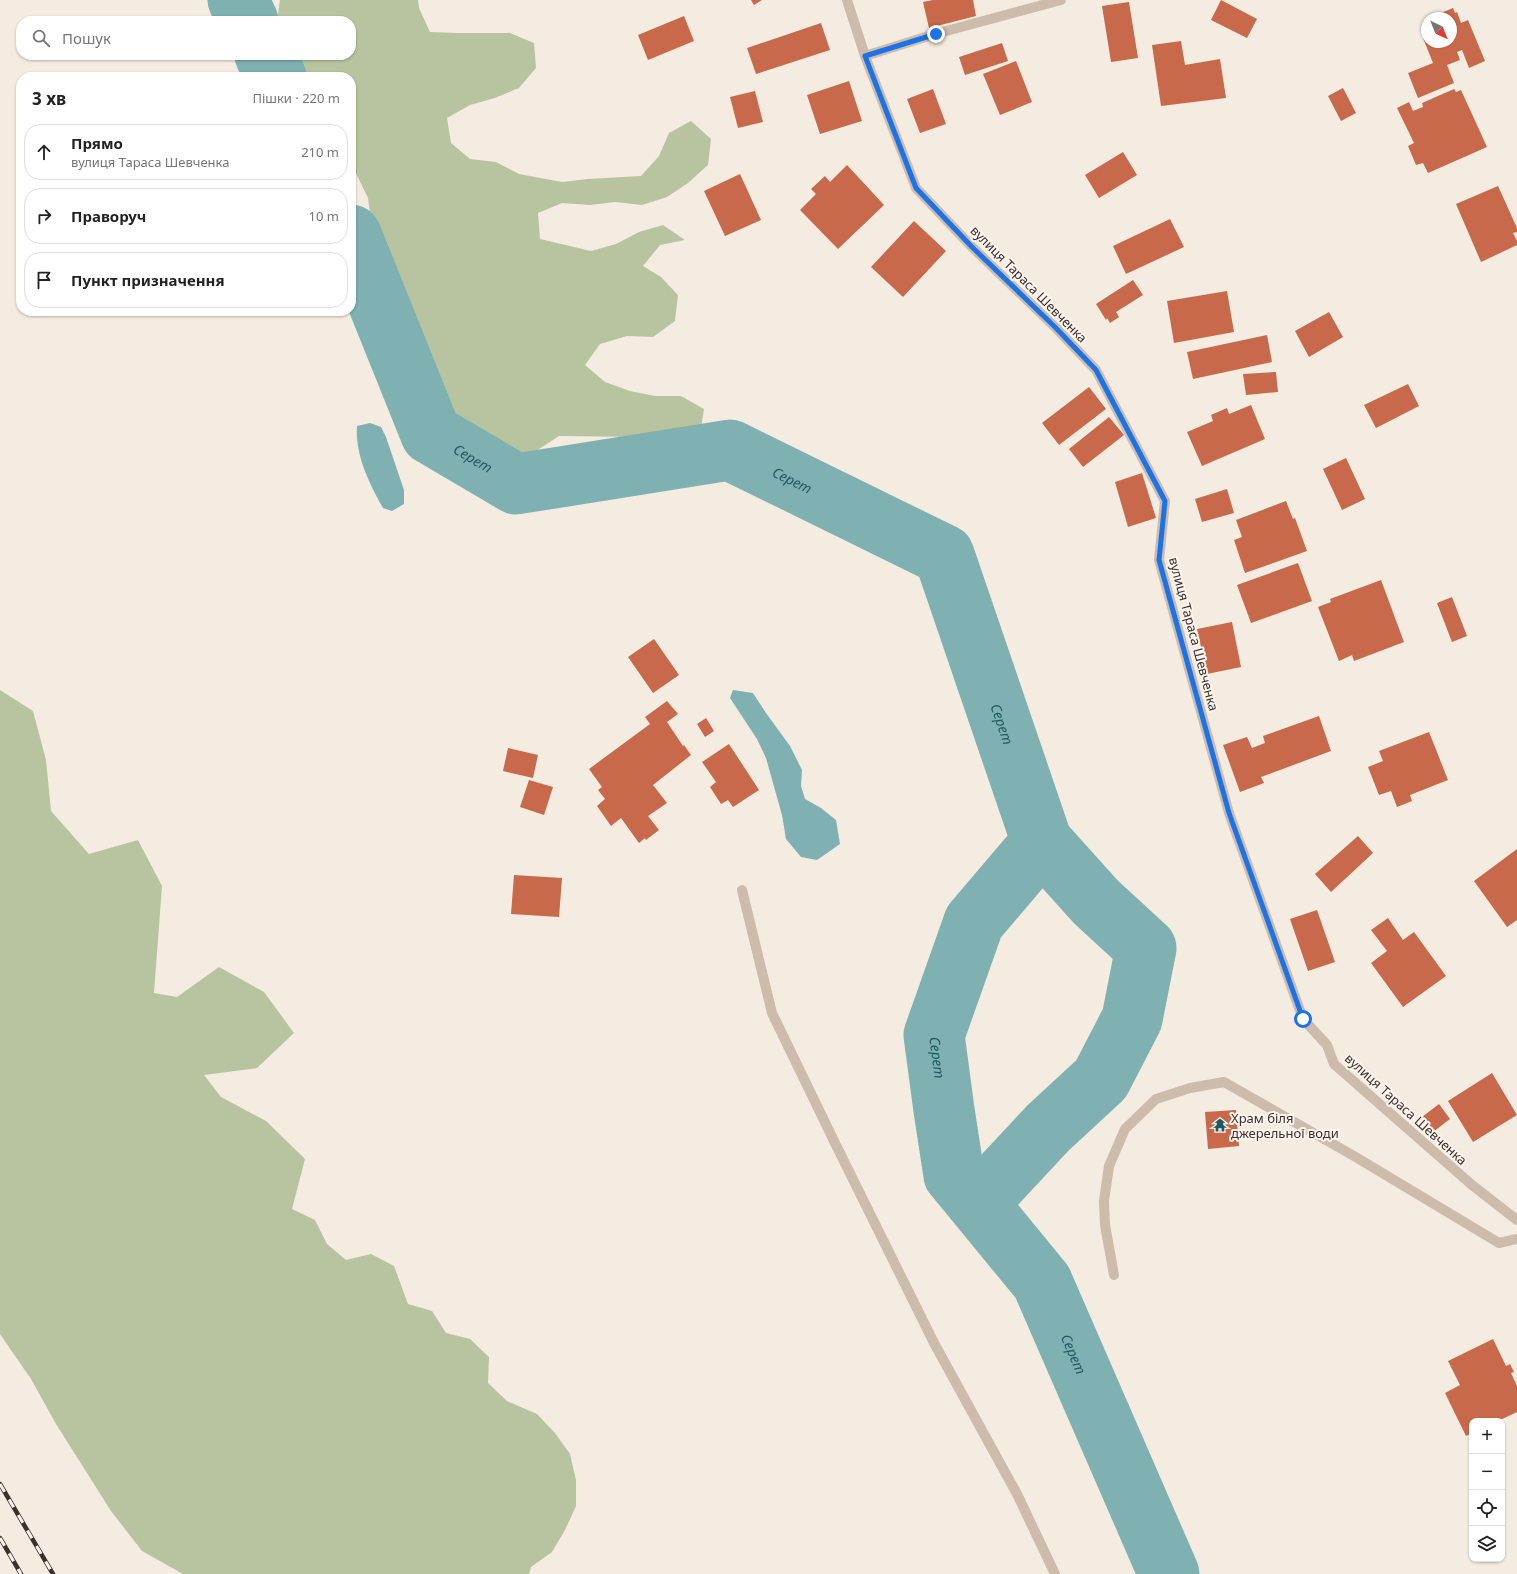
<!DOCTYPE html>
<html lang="uk">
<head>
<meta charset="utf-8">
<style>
	:root { --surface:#fff; --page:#f6f6f6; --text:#222; --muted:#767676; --line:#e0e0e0 }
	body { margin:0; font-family:"Noto Sans",sans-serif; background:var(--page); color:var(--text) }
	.controls { position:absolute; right:12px; bottom:12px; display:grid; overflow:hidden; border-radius:8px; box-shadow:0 1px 3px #0004 }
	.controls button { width:36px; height:36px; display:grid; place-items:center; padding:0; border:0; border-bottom:1px solid var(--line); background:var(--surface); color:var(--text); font:20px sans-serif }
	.compass { position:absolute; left:1421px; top:12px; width:36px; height:36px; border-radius:50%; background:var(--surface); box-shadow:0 1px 3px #0004; rotate:137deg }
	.stop { position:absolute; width:12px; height:12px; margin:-9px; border:3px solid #1a73e8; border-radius:50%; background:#fff }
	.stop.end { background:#1a73e8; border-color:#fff; box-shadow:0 1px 4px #0008 }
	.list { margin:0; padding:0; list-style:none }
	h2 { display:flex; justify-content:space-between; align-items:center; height:52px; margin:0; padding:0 16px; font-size:17px }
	h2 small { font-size:13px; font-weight:400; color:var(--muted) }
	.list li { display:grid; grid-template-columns:26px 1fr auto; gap:12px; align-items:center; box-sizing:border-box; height:56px; margin:0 8px 8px; padding:0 8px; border:1px solid var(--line); border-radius:16px }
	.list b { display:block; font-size:15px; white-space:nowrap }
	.list p { margin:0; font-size:13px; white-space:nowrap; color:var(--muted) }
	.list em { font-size:13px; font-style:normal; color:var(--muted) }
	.icon { flex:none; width:22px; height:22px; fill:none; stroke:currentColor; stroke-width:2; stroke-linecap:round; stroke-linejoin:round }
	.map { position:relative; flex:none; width:1517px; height:1574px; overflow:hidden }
	.search { position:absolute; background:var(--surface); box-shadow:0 1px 3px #0004; left:16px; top:16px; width:340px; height:44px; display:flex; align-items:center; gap:10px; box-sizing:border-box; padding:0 14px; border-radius:16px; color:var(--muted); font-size:15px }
	.panel { position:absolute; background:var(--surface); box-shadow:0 1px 3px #0004; left:16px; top:72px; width:340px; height:244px; border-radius:16px }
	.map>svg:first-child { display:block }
	.green { fill:#b8c4a0 }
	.water { fill:#7fb0b2 }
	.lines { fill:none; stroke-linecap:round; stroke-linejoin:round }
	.river { stroke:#7fb0b2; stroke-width:61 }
	.building { fill:#c8694b }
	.lane { stroke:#cdbbac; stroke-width:10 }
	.street { stroke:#cdbbac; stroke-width:10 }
	.rail-casing { stroke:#3b302b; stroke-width:4.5 }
	.rail { stroke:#fbf5ee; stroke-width:3; stroke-dasharray:9; stroke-linecap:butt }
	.route { stroke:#1a73e8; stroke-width:5 }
	.labels { text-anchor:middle; stroke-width:4; stroke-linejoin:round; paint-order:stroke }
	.street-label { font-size:13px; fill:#3b302b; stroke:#fbf5ee }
	.poi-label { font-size:13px; fill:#3b302b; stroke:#fbf5ee; text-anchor:start }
	.water-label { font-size:14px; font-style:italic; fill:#1f5a5e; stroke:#fbf5ee }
</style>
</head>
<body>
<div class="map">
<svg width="1517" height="1574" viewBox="0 0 1517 1574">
	<rect width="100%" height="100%" fill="#f4ebe1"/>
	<path class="green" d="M 280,0 L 418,0 L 419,8 L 430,32 L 456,33 L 510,33 L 534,43 L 536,68 L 519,88 L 495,98 L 470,105 L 447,118 L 451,143 L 470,159 L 496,162 L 519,174 L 562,182 L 588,179 L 641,176 L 659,156 L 669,133 L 691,121 L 711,139 L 708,165 L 688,183 L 667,197 L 642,205 L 615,202 L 590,205 L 562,203 L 538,213 L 540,239 L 591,251 L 616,244 L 639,232 L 663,225 L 685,240 L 660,245 L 643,266 L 661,277 L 678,295 L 675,321 L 653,337 L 627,336 L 600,344 L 585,365 L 605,382 L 630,391 L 655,396 L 681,396 L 704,409 L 700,435 L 647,437 L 559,436 L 536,451 L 509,455 L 482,452 L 462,433 L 442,383 L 404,348 L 379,304 L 375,250 L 368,198 L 351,163 L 351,77 L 296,77 L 284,55 L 351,55 L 351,21 L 277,21 Z
		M 0,690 L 33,711 L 46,760 L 51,811 L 89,854 L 138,840 L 162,886 L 154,993 L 177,997 L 219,967 L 264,992 L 294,1033 L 257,1068 L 204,1075 L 221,1097 L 266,1121 L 305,1159 L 292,1209 L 315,1220 L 327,1244 L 346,1260 L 371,1254 L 394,1266 L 408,1304 L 432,1311 L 446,1333 L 470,1339 L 489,1357 L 488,1383 L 507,1401 L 537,1414 L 555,1433 L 570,1454 L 576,1480 L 576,1506 L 565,1530 L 552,1552 L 531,1567 L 529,1574 L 183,1574 L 142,1551 L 111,1511 L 56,1424 L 31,1379 L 0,1334 Z"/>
	<path class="water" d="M 370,423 L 381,427 L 386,437 L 404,490 L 404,504 L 392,511 L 383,508 C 369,483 355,455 357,426 Z
		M 733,690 L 753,693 L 766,713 L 790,746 L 802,770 L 801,786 L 805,799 L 821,808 L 836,820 L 840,844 L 817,860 L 801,857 L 786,839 L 782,815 L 766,758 L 757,739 L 730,698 Z"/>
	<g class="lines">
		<g class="river">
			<path d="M 238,0 L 248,21"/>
			<path d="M 265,55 L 276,77"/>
			<path id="s1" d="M 351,235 L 431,434 L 516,484 L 730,450 L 944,555 L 1042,842 L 974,922 L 934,1035 L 944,1110 L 954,1175 L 1042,1282 L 1169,1574"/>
			<path d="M 978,1203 L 1048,1128 L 1101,1079 L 1132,1019 L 1146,948 L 1096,902 L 1042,842"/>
		</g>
	</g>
	<path class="building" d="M 751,0 L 762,0 L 754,5 Z
		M 933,0 L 973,0 L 976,16 L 929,28 L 923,2 Z
		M 1221,0 L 1257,19 L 1247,38 L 1211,20 Z
		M 1129,2 L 1138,58 L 1111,62 L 1102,6 Z
		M 1453,8 L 1455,13 L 1457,12 L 1461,23 L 1468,20 L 1485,61 L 1469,68 L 1462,50 L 1457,52 L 1460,60 L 1447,65 L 1454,83 L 1418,98 L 1408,73 L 1433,63 L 1423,38 L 1427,36 L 1427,42 L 1451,42 L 1451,18 L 1443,18 L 1441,13 Z
		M 684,16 L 694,41 L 648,60 L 638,35 Z
		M 821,23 L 830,50 L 756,74 L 747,48 Z
		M 1181,41 L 1185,65 L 1220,59 L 1226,98 L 1161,106 L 1152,45 Z
		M 1002,43 L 1008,61 L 965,75 L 959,57 Z
		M 1016,61 L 1032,102 L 1000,115 L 983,74 Z
		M 849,81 L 862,121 L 820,134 L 807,95 Z
		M 1343,88 L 1356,113 L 1341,121 L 1328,96 Z
		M 933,89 L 946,124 L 920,133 L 907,99 Z
		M 1454,89 L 1456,92 L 1461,90 L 1487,147 L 1428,173 L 1423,163 L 1416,165 L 1408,146 L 1414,143 L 1397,108 L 1409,102 L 1413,111 L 1423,107 L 1422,103 Z
		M 755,91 L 763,122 L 738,128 L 730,97 Z
		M 1123,152 L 1137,175 L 1099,198 L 1085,175 Z
		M 847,165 L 884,205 L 838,249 L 800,210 L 816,194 L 811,189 L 825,176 L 830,182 Z
		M 740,174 L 761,220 L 725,236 L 704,191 Z
		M 1498,186 L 1517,228 L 1517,232 L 1513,233 L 1517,241 L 1517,245 L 1481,262 L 1456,204 Z
		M 1170,219 L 1184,247 L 1126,274 L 1113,246 Z
		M 914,221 L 946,251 L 903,297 L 871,267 Z
		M 1133,280 L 1143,295 L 1116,312 L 1119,317 L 1110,323 L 1107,318 L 1106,320 L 1096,304 Z
		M 1227,291 L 1234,332 L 1174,343 L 1167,301 Z
		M 1329,312 L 1343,337 L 1309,357 L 1295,331 Z
		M 1267,335 L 1272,362 L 1193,379 L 1187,352 Z
		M 1276,372 L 1278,392 L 1246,395 L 1243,374 Z
		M 1408,384 L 1419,406 L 1376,428 L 1364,405 Z
		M 1089,387 L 1106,409 L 1059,445 L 1042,423 Z
		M 1251,405 L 1265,439 L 1202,466 L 1187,432 L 1213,421 L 1211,415 L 1227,408 L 1229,414 Z
		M 1109,417 L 1124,435 L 1083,467 L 1069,449 Z
		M 1346,458 L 1365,499 L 1342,510 L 1323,469 Z
		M 1142,473 L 1156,518 L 1128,527 L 1115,482 Z
		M 1227,489 L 1234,513 L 1202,522 L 1195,499 Z
		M 1286,501 L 1293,519 L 1295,518 L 1307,551 L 1245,573 L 1234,540 L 1242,537 L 1236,520 Z
		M 1298,563 L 1312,601 L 1251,623 L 1237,585 Z
		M 1381,580 L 1404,642 L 1354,661 L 1352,655 L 1339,661 L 1318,607 L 1331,602 L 1330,599 Z
		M 1452,597 L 1467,636 L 1452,642 L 1437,603 Z
		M 1232,622 L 1241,667 L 1207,674 L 1197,629 Z
		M 654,639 L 679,675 L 653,693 L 628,657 Z
		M 667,701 L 678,714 L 667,722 L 683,746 L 684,745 L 691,755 L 653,785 L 667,803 L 648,816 L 659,830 L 646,840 L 645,838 L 639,843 L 621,818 L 611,826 L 597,806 L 605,799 L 598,790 L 602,787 L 589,769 L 650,724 L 645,717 Z
		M 1319,716 L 1331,751 L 1261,777 L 1264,783 L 1240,792 L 1223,745 L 1247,737 L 1252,748 L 1265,743 L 1263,736 Z
		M 706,718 L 714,731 L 705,737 L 697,724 Z
		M 1429,732 L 1448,780 L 1410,795 L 1412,801 L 1397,807 L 1391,791 L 1379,795 L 1368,767 L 1383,761 L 1379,751 Z
		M 729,744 L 759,790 L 733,807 L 728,800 L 721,804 L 710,787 L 716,782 L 702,762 Z
		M 508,748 L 538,755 L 533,778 L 503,771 Z
		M 529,780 L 553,787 L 544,815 L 520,807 Z
		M 1358,836 L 1373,853 L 1331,892 L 1315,874 Z
		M 1517,849 L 1517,920 L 1507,927 L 1474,881 Z
		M 514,875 L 562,878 L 559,917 L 511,914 Z
		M 1317,910 L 1335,962 L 1308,971 L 1290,919 Z
		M 1388,918 L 1403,940 L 1414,932 L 1446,976 L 1403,1007 L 1371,963 L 1387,951 L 1371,930 Z
		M 1492,1073 L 1517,1115 L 1473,1142 L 1448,1101 Z
		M 1439,1104 L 1450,1119 L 1433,1132 L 1422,1117 Z
		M 1236,1110 L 1239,1146 L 1208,1149 L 1205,1112 Z
		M 1493,1339 L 1506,1366 L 1510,1364 L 1514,1372 L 1511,1373 L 1517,1386 L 1517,1412 L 1498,1421 L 1472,1421 L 1472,1433 L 1466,1436 L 1445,1393 L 1460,1385 L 1448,1361 Z"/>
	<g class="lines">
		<path class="lane" d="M 865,56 L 935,34 L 1061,0
			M 742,890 L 772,1013 L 835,1143 L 934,1343 L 1017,1494 L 1055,1574
			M 1114,1275 L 1105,1225 L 1104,1201 L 1109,1166 L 1125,1129 L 1156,1099 L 1190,1088 L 1224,1082 L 1354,1156 L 1499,1243 L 1517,1239"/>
		<path class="street" d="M 847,0 L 865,56 L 916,188 L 972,247 L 1055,327 L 1096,370 L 1165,501 L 1159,560 L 1229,813 L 1303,1019 L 1327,1045 L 1334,1064 L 1472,1185 L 1517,1220"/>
		<g class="rail-casing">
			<path id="rail" d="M 0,1484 L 53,1574
				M 0,1538 L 21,1574"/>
		</g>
		<use href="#rail" class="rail"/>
	</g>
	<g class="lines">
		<path class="route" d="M 936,34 L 865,56 L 916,188 L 972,247 L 1055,327 L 1096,370 L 1165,501 L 1159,560 L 1229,813 L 1303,1019"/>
	</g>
	<defs>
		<g id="temple-bare" transform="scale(1.08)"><path d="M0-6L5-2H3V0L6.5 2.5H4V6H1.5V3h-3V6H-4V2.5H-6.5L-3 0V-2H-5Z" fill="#1f5a5e" stroke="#fbf5ee" stroke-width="2.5" paint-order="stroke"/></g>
	</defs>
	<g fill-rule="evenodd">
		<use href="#temple-bare" x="1220" y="1125"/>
	</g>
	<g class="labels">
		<g class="street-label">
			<text transform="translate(1029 284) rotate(45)" y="5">вулиця Тараса Шевченка</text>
			<text transform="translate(1194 634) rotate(75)" y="5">вулиця Тараса Шевченка</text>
			<text transform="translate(1406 1109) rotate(42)" y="5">вулиця Тараса Шевченка</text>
		</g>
		<g class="poi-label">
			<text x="1231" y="1123">Храм біля<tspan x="1231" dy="15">джерельної води</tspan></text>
		</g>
		<g class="water-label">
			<text dy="5" stroke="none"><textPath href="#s1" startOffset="263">Серет</textPath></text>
			<text dy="5" stroke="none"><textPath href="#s1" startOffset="599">Серет</textPath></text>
			<text dy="5" stroke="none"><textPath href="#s1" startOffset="947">Серет</textPath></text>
			<text dy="5" stroke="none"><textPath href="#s1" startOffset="1319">Серет</textPath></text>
			<text dy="5" stroke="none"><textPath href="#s1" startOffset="1655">Серет</textPath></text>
		</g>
	</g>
</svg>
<div class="controls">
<button>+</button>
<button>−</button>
<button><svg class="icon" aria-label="locate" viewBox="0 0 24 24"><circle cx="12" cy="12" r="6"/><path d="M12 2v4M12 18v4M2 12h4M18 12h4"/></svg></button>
<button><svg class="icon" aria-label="layers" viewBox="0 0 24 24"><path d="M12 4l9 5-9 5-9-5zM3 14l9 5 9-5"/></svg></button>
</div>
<svg class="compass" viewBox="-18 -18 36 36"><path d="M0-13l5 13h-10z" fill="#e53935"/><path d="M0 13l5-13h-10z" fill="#767676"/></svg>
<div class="stop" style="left:1303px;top:1019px"></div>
<div class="stop end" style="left:936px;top:34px"></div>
<div class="search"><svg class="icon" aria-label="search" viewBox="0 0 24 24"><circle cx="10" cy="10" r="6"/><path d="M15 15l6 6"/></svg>Пошук</div>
<section class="panel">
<h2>3 хв<small>Пішки · 220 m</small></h2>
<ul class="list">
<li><svg class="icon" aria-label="ahead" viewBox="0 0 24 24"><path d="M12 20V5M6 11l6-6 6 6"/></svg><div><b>Прямо</b><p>вулиця Тараса Шевченка</p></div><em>210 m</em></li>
<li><svg class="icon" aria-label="right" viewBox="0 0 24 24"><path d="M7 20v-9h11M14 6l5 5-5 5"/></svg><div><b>Праворуч</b></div><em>10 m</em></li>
<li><svg class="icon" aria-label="arrive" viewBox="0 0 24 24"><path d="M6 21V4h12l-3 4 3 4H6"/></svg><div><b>Пункт призначення</b></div></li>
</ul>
</section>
</div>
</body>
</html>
